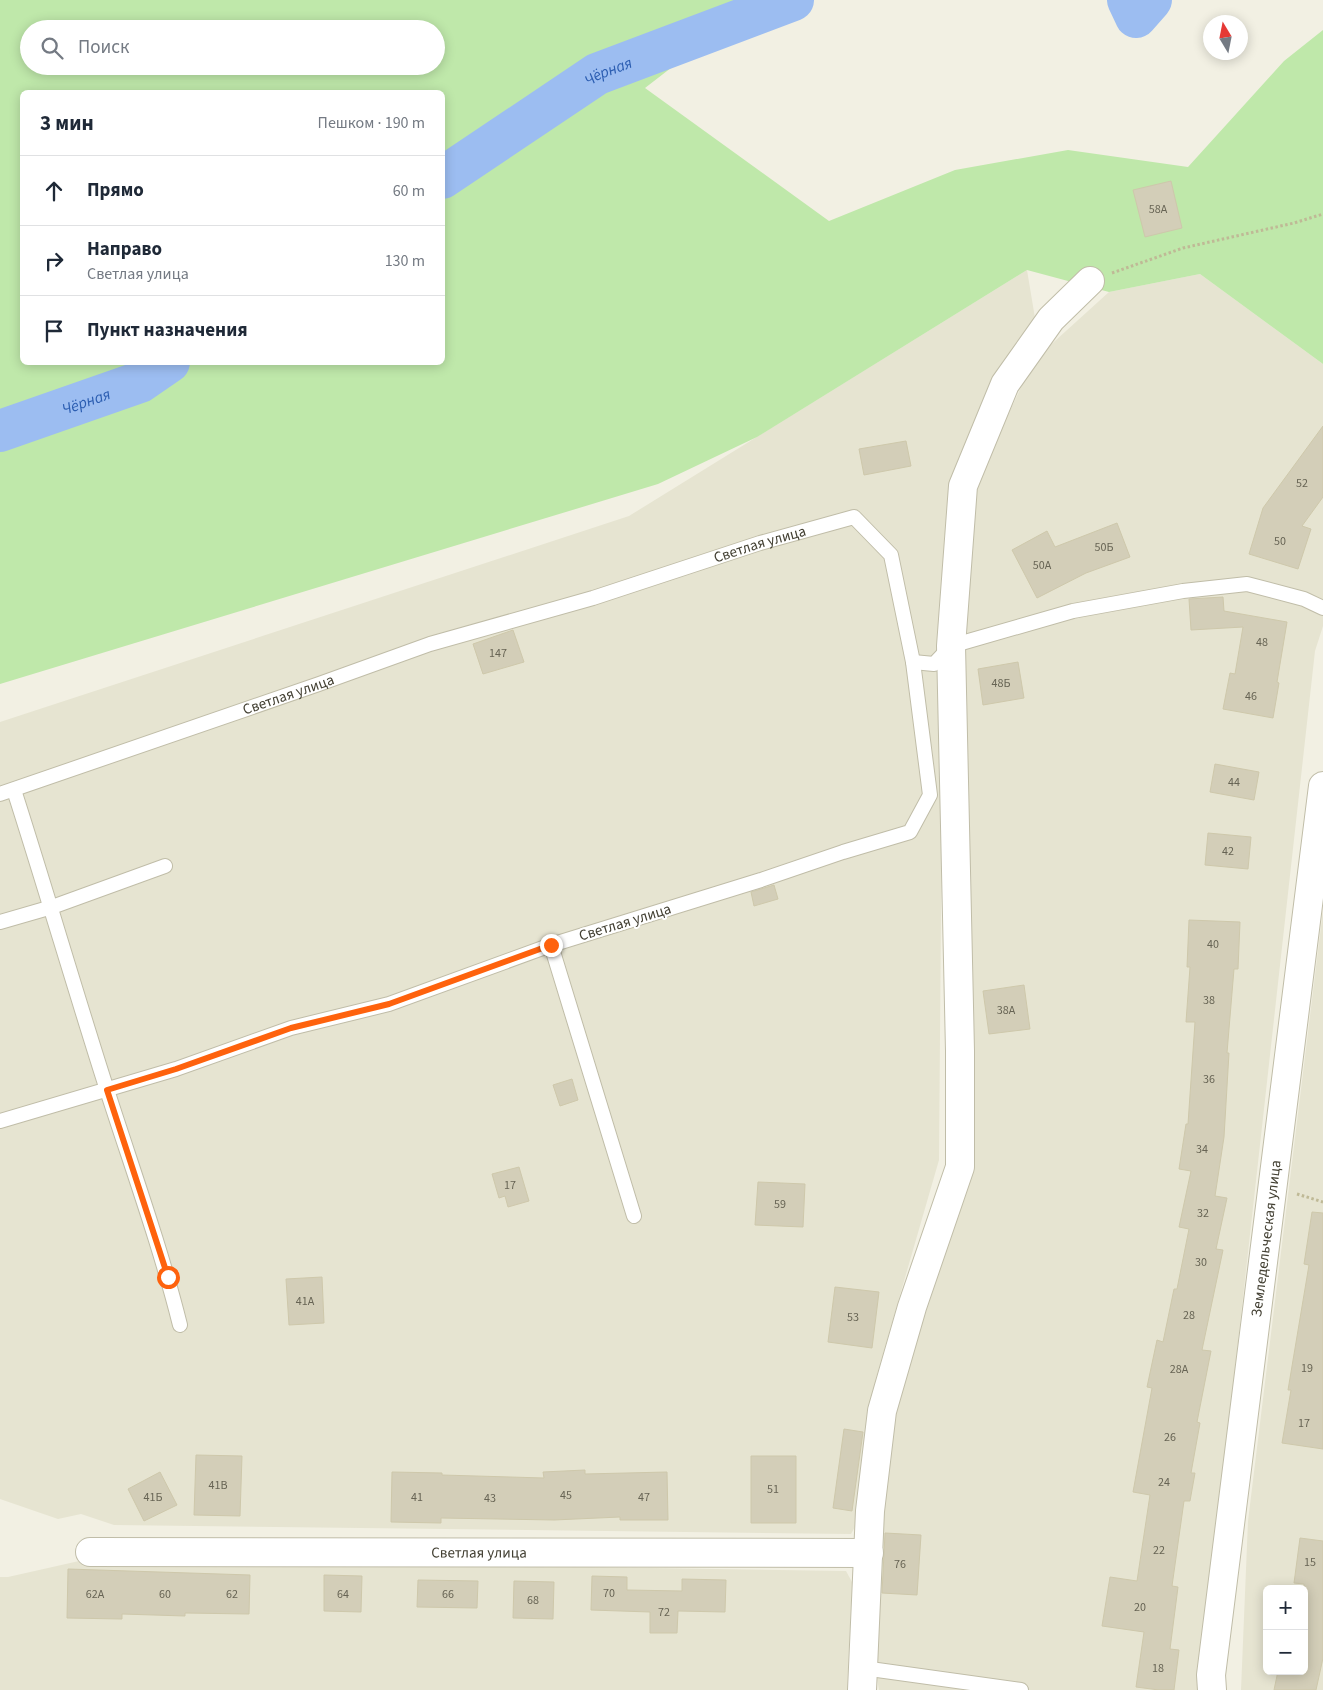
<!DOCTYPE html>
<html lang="ru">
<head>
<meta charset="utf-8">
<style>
	:root { --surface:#fff; --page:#f6f6f7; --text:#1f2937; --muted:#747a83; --line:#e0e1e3 }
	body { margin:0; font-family:"Source Sans 3",sans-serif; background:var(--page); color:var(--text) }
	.controls { position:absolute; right:15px; bottom:15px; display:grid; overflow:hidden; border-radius:8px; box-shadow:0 2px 12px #0003 }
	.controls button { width:45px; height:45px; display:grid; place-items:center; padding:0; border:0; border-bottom:1px solid var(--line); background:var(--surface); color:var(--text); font:25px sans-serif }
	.compass { position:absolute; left:1203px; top:15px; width:45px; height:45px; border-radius:50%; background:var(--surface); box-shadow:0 2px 12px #0003; rotate:350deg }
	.stop { position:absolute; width:15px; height:15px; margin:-11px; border:4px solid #fe620d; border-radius:50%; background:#fff }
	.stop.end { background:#fe620d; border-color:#fff; box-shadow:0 1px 5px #0008 }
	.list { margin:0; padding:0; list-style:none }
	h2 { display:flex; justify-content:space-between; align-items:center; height:65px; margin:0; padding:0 20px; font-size:21px }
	h2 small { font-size:16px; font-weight:400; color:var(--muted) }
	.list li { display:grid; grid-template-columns:32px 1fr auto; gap:15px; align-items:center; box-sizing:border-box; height:70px; padding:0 20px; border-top:1px solid var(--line) }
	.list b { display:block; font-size:19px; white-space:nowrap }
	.list p { margin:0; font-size:16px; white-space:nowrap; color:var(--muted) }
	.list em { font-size:16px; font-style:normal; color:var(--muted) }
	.icon { flex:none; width:28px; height:28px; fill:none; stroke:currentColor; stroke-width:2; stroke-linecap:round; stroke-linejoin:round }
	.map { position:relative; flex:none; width:1323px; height:1690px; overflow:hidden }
	.search { position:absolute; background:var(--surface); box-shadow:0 2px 12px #0003; left:20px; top:20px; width:425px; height:55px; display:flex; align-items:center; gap:12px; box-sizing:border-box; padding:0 18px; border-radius:28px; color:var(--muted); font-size:19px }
	.panel { position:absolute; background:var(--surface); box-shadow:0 2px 12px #0003; left:20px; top:90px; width:425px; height:275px; border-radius:8px }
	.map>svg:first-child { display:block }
	.residential { fill:#e6e4d1; fill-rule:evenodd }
	.green { fill:#bfe8aa; fill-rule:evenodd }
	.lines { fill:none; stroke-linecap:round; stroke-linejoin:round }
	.river { stroke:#9cbdf1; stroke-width:42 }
	.building { fill:#d3ceb8; stroke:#cec8ab }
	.lane-casing { stroke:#c0bda8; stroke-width:16 }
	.street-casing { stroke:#c0bda8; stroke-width:30 }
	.path { stroke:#bfb996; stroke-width:3; stroke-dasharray:2.5 2.5; stroke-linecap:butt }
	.lane { stroke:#fff; stroke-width:14 }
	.street { stroke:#fff; stroke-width:28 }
	.route { stroke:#fe620d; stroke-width:6 }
	.labels { text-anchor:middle; stroke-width:4; stroke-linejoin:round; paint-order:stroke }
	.number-label { font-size:12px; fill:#676454 }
	.street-label { font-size:15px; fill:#434033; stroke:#fff }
	.water-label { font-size:16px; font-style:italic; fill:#2b5db1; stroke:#fff }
</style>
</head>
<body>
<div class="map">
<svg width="1323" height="1690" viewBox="0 0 1323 1690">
	<rect width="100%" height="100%" fill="#f2f0e3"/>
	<path class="residential" d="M 1027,270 L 1035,318 L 951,486 L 944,541 L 939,1160 L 876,1378 L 856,1525 L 851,1534 L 114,1525 L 81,1514 L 58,1519 L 0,1499 L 0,722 L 629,516 Z
		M 1200,274 L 1323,364 L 1323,626 L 1315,651 L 1227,1441 L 1205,1690 L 879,1690 L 869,1630 L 888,1406 L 968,1170 L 960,663 L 978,478 L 1034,360 L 1109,292 Z
		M 1323,910 L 1323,1690 L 1241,1690 L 1248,1521 ZM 1267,1589 L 1304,1589 L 1304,1671 L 1267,1671 Z
		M 88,1559 L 846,1571 L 852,1582 L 847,1690 L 0,1690 L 0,1577 L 8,1577 Z"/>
	<path class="green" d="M 0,0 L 759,0 L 645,88 L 829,221 L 955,170 L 1068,150 L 1188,167 L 1284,61 L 1323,30 L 1323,364 L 1200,274 L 1109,292 L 1027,270 L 757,437 L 658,484 L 0,684 ZM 29,29 L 436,29 L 436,66 L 29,66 ZM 22,92 L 442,92 L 442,362 L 22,362 Z"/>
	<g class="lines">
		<g class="river">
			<path d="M 1128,0 L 1136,17 L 1151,0"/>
			<path id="s1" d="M 442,178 L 597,74 L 793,0"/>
			<path id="s2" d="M 0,431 L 140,382 L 169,362"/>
		</g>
	</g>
	<path class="building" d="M 1171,181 L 1182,228 L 1145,237 L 1133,190 Z
		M 1323,426 L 1323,497 L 1302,526 L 1311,529 L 1298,569 L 1249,554 L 1263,508 Z
		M 906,441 L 911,466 L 864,475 L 859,449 Z
		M 1117,523 L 1130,557 L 1086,573 L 1037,598 L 1012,550 L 1047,531 L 1055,547 Z
		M 1223,597 L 1224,611 L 1287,622 L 1277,682 L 1279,683 L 1273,718 L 1223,709 L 1230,673 L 1235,674 L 1243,627 L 1191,630 L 1189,599 Z
		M 513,630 L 524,662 L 483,674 L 473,644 Z
		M 1018,662 L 1024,698 L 983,705 L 978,669 Z
		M 1215,764 L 1259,772 L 1254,800 L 1210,792 Z
		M 1208,833 L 1251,837 L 1248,869 L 1205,865 Z
		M 774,885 L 778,899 L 754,906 L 751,892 Z
		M 1189,920 L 1240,922 L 1238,969 L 1234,969 L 1227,1053 L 1229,1053 L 1224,1137 L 1215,1196 L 1227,1198 L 1216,1249 L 1223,1250 L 1202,1350 L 1211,1351 L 1197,1422 L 1200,1423 L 1191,1473 L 1195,1473 L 1190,1501 L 1184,1501 L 1172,1586 L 1178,1587 L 1170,1649 L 1179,1650 L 1174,1690 L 1159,1690 L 1136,1687 L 1144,1632 L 1102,1626 L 1110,1577 L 1137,1581 L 1150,1495 L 1133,1492 L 1152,1388 L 1147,1387 L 1157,1340 L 1163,1342 L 1174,1289 L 1177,1289 L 1189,1229 L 1179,1227 L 1191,1171 L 1179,1169 L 1186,1124 L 1188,1124 L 1195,1022 L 1186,1022 L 1190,967 L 1187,967 Z
		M 1024,985 L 1030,1029 L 989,1034 L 983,991 Z
		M 572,1079 L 578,1100 L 560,1106 L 553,1085 Z
		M 519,1167 L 529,1201 L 508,1207 L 505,1196 L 499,1198 L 492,1174 Z
		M 758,1182 L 805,1184 L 803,1227 L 755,1225 Z
		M 1312,1212 L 1323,1213 L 1323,1449 L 1282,1443 L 1291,1390 L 1288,1390 L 1309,1265 L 1304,1264 Z
		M 322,1277 L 324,1323 L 289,1325 L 286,1279 Z
		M 835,1287 L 879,1292 L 872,1348 L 828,1342 Z
		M 844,1429 L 863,1432 L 852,1511 L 833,1508 Z
		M 196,1455 L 242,1456 L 240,1516 L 194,1515 Z
		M 751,1456 L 796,1456 L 796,1523 L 751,1523 Z
		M 585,1470 L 585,1474 L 667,1472 L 668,1520 L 620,1520 L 620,1517 L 554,1520 L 441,1518 L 441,1523 L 391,1522 L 392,1472 L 442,1473 L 442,1475 L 544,1478 L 543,1472 Z
		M 160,1472 L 177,1505 L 144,1521 L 128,1489 Z
		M 885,1533 L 921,1535 L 917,1595 L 882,1593 Z
		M 1300,1538 L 1323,1541 L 1323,1658 L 1316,1690 L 1274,1690 L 1278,1671 L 1304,1671 L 1304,1584 L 1294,1583 Z
		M 68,1569 L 250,1575 L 249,1614 L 185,1613 L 185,1616 L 122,1614 L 122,1619 L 67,1618 Z
		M 324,1575 L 362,1576 L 361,1612 L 324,1611 Z
		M 592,1576 L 627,1577 L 627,1590 L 682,1591 L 682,1579 L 726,1580 L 725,1612 L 678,1611 L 677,1633 L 650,1633 L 650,1612 L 591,1610 Z
		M 418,1580 L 478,1581 L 477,1608 L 417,1607 Z
		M 514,1581 L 554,1582 L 553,1619 L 513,1618 Z"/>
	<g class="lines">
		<g class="lane-casing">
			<g id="lane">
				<path d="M 913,662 L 934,664 L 951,646 L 1073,611 L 1183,591 L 1247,584 L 1304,599 L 1323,608"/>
				<path d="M 14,790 C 46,890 75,990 107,1090 C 132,1168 160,1245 180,1325"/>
				<path id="s3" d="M 0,794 L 319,684 L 430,644 L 593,598 L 760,543 L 854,517 L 891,555 L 913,662 L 930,795 L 910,832 L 843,852 L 761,880 L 551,945 L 389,1004 L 291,1028 L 176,1069 L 0,1121"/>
				<path d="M 0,922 L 52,907 L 165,866"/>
				<path d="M 551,945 L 634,1216"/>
				<path d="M 863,1668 L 1021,1690"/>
			</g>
		</g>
		<g class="street-casing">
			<g id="street">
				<path id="s4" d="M 90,1552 L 869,1553"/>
				<path d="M 862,1690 L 870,1511 L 882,1411 L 912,1307 L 960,1167 L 960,1051 L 951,646 L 963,486 L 1005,384 L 1051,319 L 1090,281"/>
				<path id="s5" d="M 1212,1690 L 1211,1675 L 1323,786"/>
			</g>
		</g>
		<path class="path" d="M 1112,273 L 1183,248 L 1294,223 L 1323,214
			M 1297,1194 L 1323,1202"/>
		<use href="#lane" class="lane"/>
		<use href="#street" class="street"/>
	</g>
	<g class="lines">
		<path class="route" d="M 168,1277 L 107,1090 L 176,1069 L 291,1028 L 389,1004 L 551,945"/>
	</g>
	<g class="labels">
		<g class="number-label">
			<text x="1158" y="213">58А</text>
			<text x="1302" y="487">52</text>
			<text x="1280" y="545">50</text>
			<text x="1104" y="551">50Б</text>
			<text x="1042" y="569">50А</text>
			<text x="1262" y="646">48</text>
			<text x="498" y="657">147</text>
			<text x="1001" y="687">48Б</text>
			<text x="1251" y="700">46</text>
			<text x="1234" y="786">44</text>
			<text x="1228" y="855">42</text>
			<text x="1213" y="948">40</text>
			<text x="1209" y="1004">38</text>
			<text x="1006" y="1014">38А</text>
			<text x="1209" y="1083">36</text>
			<text x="1202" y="1153">34</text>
			<text x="510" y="1189">17</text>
			<text x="780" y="1208">59</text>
			<text x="1203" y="1217">32</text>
			<text x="1201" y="1266">30</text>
			<text x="305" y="1305">41А</text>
			<text x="1189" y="1319">28</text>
			<text x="853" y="1321">53</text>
			<text x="1307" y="1372">19</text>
			<text x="1179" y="1373">28А</text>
			<text x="1304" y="1427">17</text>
			<text x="1170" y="1441">26</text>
			<text x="1164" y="1486">24</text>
			<text x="218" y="1489">41В</text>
			<text x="773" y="1493">51</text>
			<text x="566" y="1499">45</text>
			<text x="153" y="1501">41Б</text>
			<text x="417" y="1501">41</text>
			<text x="644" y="1501">47</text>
			<text x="490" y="1502">43</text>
			<text x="1159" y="1554">22</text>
			<text x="1310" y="1566">15</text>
			<text x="900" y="1568">76</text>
			<text x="609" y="1597">70</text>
			<text x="95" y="1598">62А</text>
			<text x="165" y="1598">60</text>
			<text x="232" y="1598">62</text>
			<text x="343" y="1598">64</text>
			<text x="448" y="1598">66</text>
			<text x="533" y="1604">68</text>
			<text x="1140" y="1611">20</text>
			<text x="664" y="1616">72</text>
			<text x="1158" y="1672">18</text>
		</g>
		<g class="street-label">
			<text dy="5" stroke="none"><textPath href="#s3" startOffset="800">Светлая улица</textPath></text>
			<text dy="5" stroke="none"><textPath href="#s3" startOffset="305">Светлая улица</textPath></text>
			<text transform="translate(625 922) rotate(-17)" y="5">Светлая улица</text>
			<text dy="5" stroke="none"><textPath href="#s5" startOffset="455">Земледельческая улица</textPath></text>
			<text dy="5" stroke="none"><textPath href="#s4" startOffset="389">Светлая улица</textPath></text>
		</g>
		<g class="water-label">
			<text dy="6" stroke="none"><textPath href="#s1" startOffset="198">Чёрная</textPath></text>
			<text dy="6" stroke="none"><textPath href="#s2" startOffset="91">Чёрная</textPath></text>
		</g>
	</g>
</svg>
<div class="controls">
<button>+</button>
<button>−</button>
</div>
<svg class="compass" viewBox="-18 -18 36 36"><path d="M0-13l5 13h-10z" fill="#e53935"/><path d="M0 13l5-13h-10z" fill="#747a83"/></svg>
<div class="stop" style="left:168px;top:1277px"></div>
<div class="stop end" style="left:551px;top:945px"></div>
<div class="search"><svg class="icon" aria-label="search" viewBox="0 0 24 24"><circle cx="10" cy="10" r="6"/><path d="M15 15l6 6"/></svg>Поиск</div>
<section class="panel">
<h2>3 мин<small>Пешком · 190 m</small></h2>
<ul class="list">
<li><svg class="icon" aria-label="ahead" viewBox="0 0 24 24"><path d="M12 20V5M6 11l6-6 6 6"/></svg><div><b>Прямо</b></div><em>60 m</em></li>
<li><svg class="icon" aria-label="right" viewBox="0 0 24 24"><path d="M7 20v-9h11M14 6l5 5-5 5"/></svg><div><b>Направо</b><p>Светлая улица</p></div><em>130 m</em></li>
<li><svg class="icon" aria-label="arrive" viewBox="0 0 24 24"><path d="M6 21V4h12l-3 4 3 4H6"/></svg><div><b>Пункт назначения</b></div></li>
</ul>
</section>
</div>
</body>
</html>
